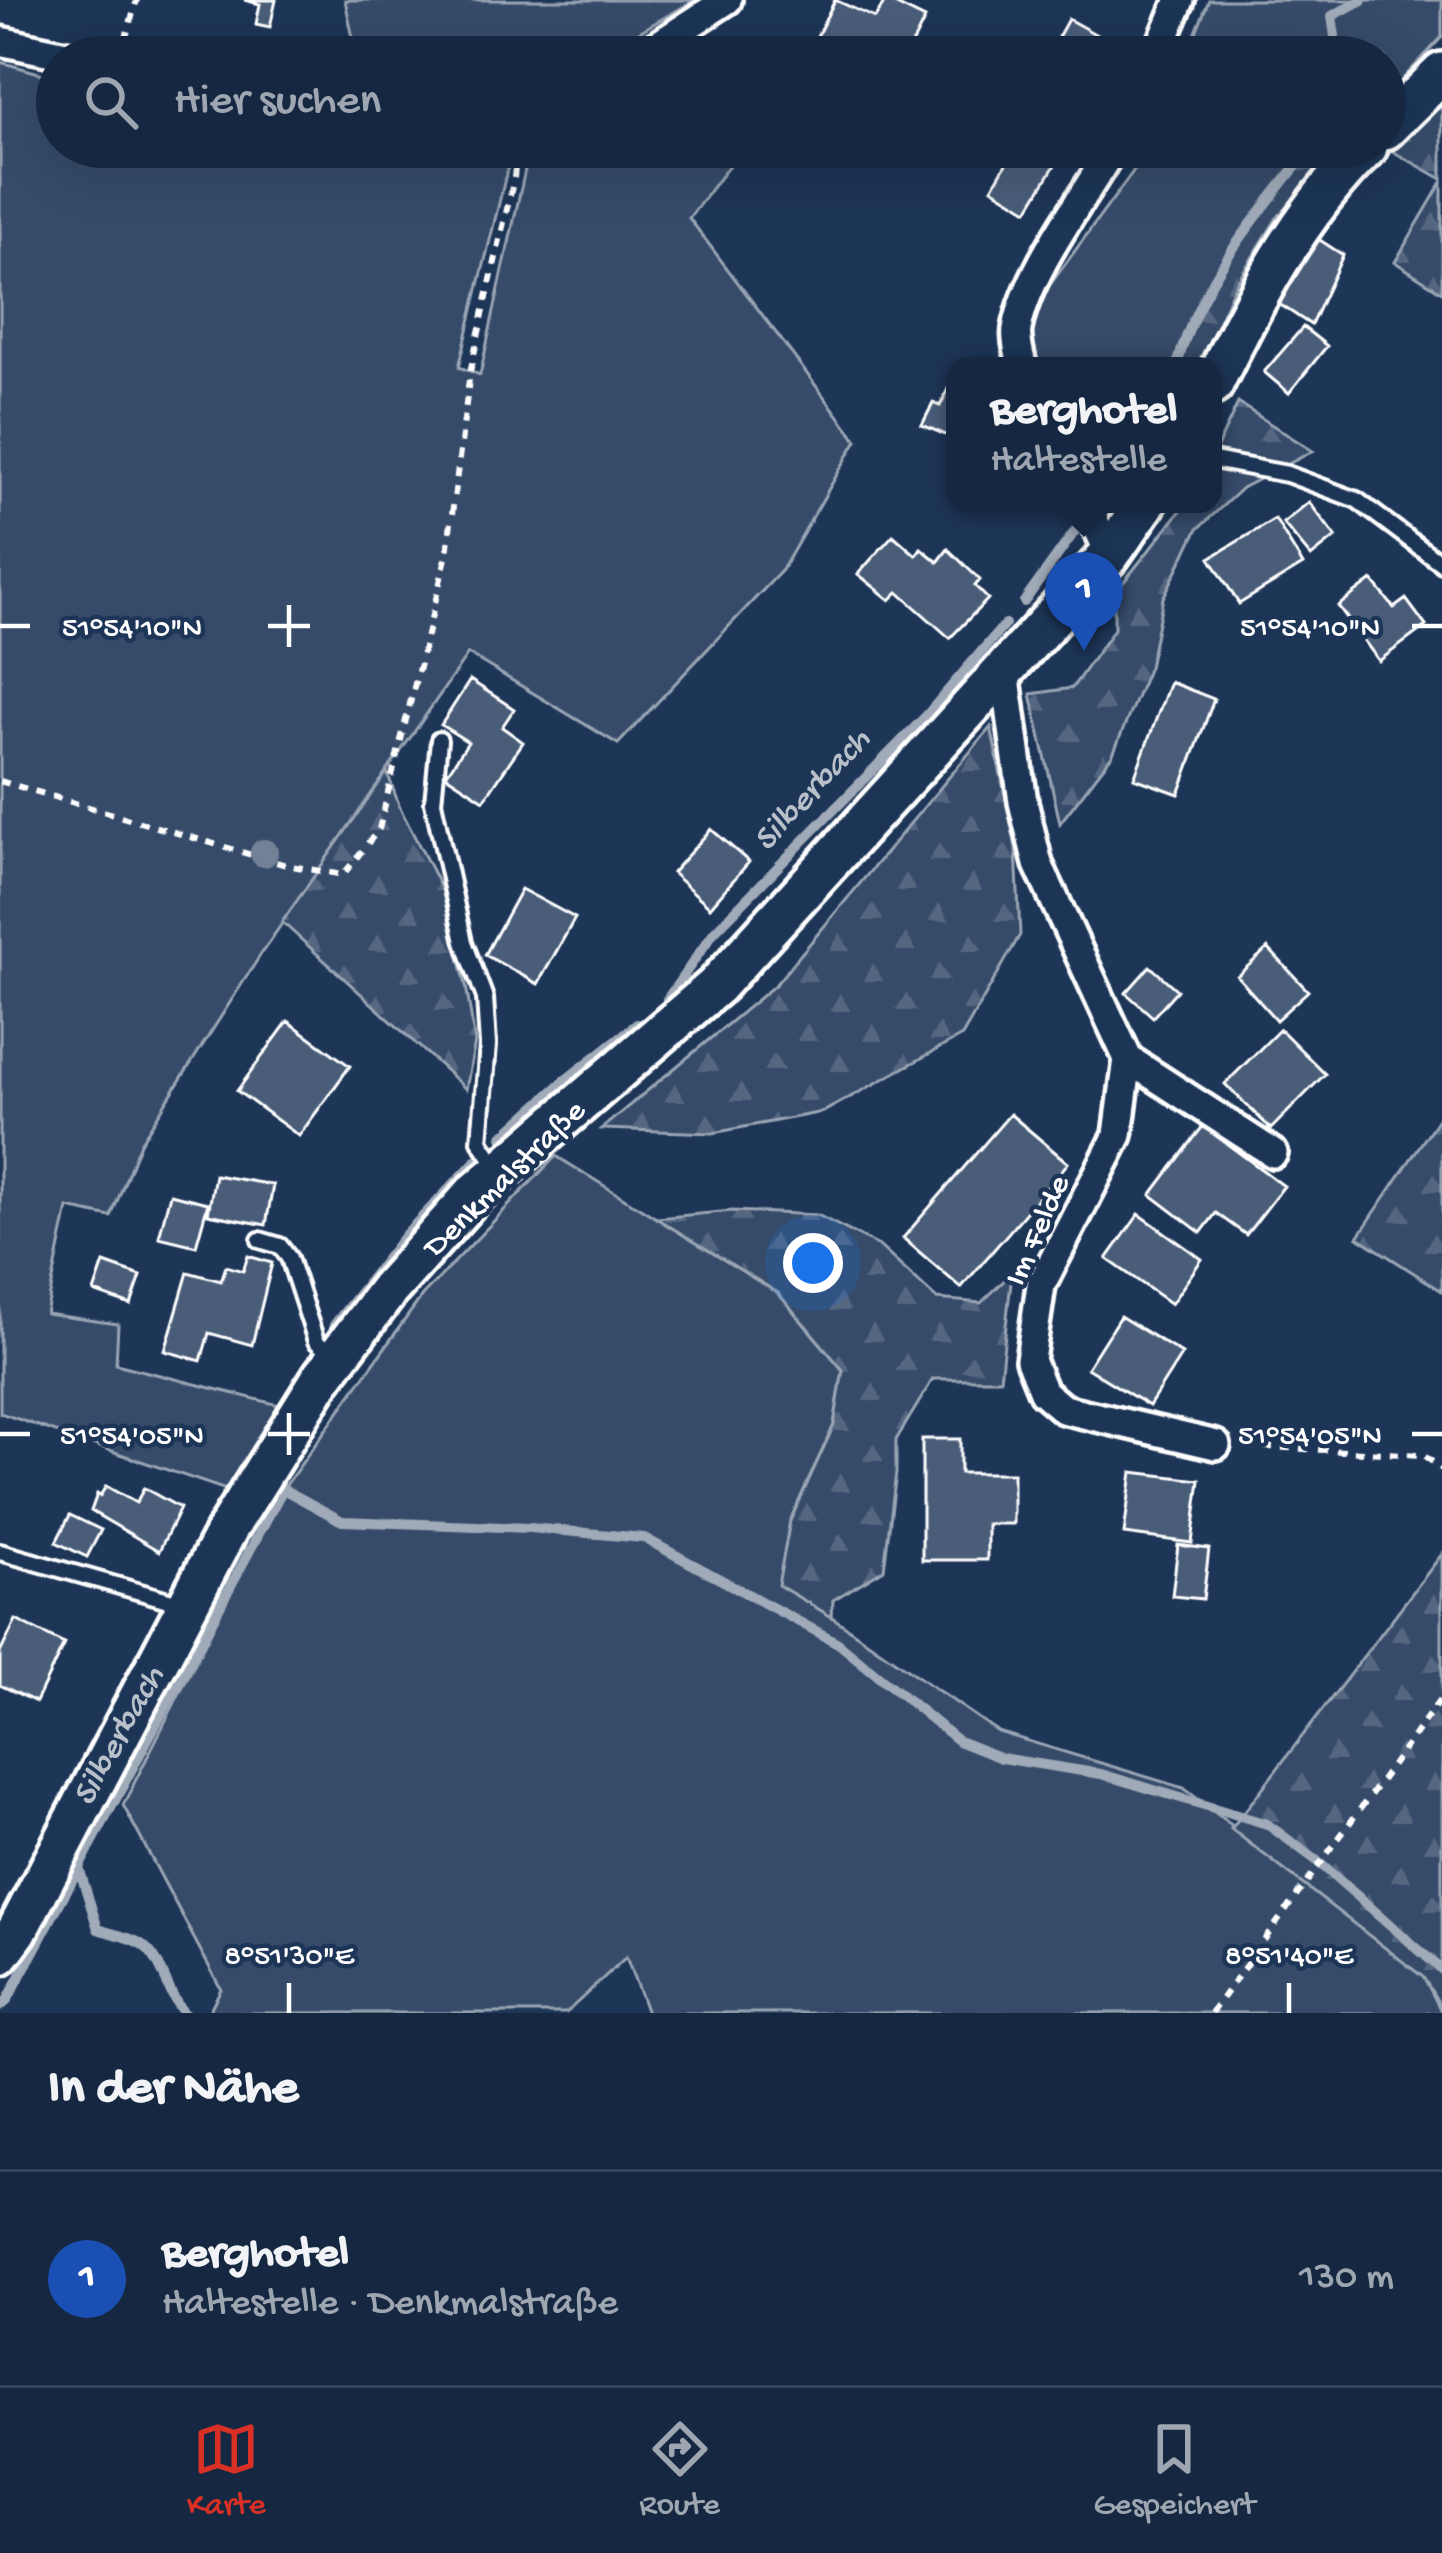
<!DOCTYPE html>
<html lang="de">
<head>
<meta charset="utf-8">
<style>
	:root { --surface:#162841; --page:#23344c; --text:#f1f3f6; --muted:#9ea6b1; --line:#35445a; --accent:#d93025 }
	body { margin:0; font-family:"Gochi Hand",sans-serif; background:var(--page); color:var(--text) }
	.you { position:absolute; left:813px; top:1263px; width:42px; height:42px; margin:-30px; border:9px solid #fff; border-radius:50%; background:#1a73e8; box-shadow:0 0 0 18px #1a73e833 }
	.badge { display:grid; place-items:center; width:78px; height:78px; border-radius:50%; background:var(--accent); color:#fff; font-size:39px; font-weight:700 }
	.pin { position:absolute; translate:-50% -99px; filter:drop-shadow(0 3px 6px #0008) }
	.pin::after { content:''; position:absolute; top:63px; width:42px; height:36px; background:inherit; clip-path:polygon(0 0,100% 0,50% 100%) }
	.popup { position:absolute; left:946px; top:357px; width:276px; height:156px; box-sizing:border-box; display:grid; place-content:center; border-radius:24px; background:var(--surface); filter:drop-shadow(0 3px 9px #0005); font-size:39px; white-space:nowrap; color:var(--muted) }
	.popup b { font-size:45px; color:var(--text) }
	.popup::after { content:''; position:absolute; left:50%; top:100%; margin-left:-24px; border:24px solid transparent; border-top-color:var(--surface) }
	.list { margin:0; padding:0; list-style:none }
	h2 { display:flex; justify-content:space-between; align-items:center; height:156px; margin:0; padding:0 48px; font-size:51px }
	h2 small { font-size:39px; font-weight:400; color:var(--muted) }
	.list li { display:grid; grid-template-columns:78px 1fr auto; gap:36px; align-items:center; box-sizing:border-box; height:216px; padding:0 48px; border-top:3px solid var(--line) }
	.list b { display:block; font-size:45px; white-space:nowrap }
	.list p { margin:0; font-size:39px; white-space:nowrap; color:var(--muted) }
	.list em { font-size:39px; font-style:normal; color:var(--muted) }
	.icon { flex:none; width:66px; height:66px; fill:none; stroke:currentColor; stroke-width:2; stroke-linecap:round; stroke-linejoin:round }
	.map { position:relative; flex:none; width:1442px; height:2013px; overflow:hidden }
	.search { position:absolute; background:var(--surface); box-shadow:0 12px 48px #0002; left:36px; right:36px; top:36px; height:132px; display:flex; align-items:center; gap:30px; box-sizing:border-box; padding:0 42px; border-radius:66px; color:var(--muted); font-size:45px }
	.sheet { height:372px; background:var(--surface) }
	nav { display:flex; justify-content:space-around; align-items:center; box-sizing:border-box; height:168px; border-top:3px solid var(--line); background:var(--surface); font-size:33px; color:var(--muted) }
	nav a { display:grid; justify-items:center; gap:6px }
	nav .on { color:var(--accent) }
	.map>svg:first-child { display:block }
	.green { fill:#364b69; stroke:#9aa5b4; stroke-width:3 }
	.forest { fill:url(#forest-firs); stroke:#9aa5b4; stroke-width:3 }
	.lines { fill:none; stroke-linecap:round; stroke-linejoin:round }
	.stream { stroke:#a0aab8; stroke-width:10 }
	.building { fill:#4a5d79; stroke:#fff; stroke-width:3 }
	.lane-casing { stroke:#fff; stroke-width:22 }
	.street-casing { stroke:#fff; stroke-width:36 }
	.secondary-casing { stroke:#fff; stroke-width:48 }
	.path { stroke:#fff; stroke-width:6; stroke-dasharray:9 9; stroke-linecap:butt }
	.lane { stroke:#1d3557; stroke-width:14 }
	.street { stroke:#1d3557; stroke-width:27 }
	.secondary { stroke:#1d3557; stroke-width:39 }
	.tree { fill:#738196 }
	.ticks { fill:none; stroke:#fff; stroke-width:4.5 }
	.labels { text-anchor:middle; stroke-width:9; stroke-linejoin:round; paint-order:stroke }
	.street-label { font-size:33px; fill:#fff; stroke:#1d3557 }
	.water-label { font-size:36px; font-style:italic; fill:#b8c0ca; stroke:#1d3557 }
	.ticks-label { font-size:30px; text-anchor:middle; fill:#fff; stroke:#1d3557; stroke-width:9; stroke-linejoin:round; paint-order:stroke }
</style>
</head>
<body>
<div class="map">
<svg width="1442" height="2013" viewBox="0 0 1442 2013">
	<defs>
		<pattern id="forest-firs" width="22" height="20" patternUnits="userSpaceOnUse" patternTransform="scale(3)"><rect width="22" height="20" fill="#364b69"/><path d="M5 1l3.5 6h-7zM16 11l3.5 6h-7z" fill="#546680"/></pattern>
	</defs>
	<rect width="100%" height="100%" fill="#1d3557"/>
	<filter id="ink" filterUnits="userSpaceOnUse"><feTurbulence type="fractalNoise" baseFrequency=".00833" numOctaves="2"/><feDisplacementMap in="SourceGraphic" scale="24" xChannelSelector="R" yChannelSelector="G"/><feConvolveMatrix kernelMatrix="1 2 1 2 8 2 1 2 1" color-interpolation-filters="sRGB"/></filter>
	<g filter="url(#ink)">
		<path class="green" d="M 345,0 L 695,0 L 595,57 L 357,57 Z
			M 1209,0 L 1442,0 L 1442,37 L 1385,98 L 1385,57 L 1186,57 Z
			M 0,62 L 57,78 L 57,147 L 480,147 L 511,154 L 459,367 L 480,375 L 530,147 L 743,147 L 689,218 L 857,440 L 782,570 L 618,744 L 468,654 L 263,951 L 140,1143 L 111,1217 L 68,1208 L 46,1314 L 118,1324 L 116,1364 L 279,1405 L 226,1490 L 0,1413 Z
			M 1151,147 L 1312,147 C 1259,212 1198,283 1177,366 L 1038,366 L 1030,335 L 1033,308 Z
			M 556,1156 L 778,1293 L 843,1370 L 834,1425 L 790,1521 L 779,1585 L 832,1617 L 998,1732 L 1184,1788 L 1424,1977 L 1442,2013 L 647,2013 L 626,1957 L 566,2013 L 208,2013 L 221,1989 L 123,1805 L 283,1489 L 422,1296 Z"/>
		<path class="forest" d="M 1442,94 L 1442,179 L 1385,147 Z
			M 1312,147 L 1340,147 L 1277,218 L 1235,285 L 1199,366 L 1177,366 C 1198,283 1259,212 1312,147 Z
			M 1442,182 L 1442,292 L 1395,262 Z
			M 1238,403 L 1313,451 L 1242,488 L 1197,530 L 1163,598 L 1149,667 L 1113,754 L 1060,823 L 1031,694 L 1072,688 L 1114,629 L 1114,594 L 1186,504 L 1213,504 L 1213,456 Z
			M 991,727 L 1016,848 L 1020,935 L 962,1036 L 823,1112 L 713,1133 L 601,1129 L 775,985 Z
			M 387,772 L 400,808 L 442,890 L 466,985 L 475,1042 L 466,1089 L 282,922 Z
			M 1442,1113 L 1442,1291 L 1358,1237 Z
			M 732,1211 L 817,1215 L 879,1246 L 937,1299 L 981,1303 L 1012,1273 L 1000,1379 L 933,1379 L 896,1440 L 896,1473 L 884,1569 L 833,1600 L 832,1617 L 778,1585 L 790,1521 L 834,1425 L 843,1370 L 778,1293 L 656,1218 Z
			M 1442,1554 L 1442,2009 L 1423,1977 L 1231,1829 Z"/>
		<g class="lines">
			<path class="stream" d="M 1338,57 L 1332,16 L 1362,0
				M 1177,366 C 1198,283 1259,212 1312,147
				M 1024,602 L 1088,513
				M 667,999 L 714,932 L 926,716 L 1005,624
				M 502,1137 L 563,1082 L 637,1024
				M 334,1325 L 405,1235 L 476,1161
				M 80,1871 L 98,1929 C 112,1934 133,1937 144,1946 C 165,1963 166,1994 184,2013
				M 0,2007 L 7,2001 L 283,1489 L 342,1521 L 530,1528 L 644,1538 L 838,1643 L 958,1741 L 1001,1758 L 1101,1774 L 1267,1824 L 1316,1860 L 1442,1970"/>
		</g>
		<path class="building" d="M 244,0 L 276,0 L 270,27 L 256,24 L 260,4 Z
			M 835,0 L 875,18 L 886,0 L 925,19 L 906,57 L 859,54 L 857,57 L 813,57 L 808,54 Z
			M 1068,19 L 1106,40 L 1096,57 L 1047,57 Z
			M 1016,147 L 1035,147 L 1058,160 L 1028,210 L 992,188 Z
			M 1312,235 L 1343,255 L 1311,325 L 1273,300 Z
			M 1303,327 L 1327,346 L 1289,393 L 1264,372 Z
			M 955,374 L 955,439 L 922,425 L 933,403 L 940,406 Z
			M 1309,502 L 1336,537 L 1311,557 L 1283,523 Z
			M 1275,519 L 1303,565 L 1239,604 L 1210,558 Z
			M 893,535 L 916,555 L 921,548 L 938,562 L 948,549 L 980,580 L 975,586 L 988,599 L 950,638 L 898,592 L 890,600 L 858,574 Z
			M 1372,580 L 1394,608 L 1406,599 L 1426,626 L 1379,661 L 1338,606 Z
			M 470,680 L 514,709 L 502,727 L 523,742 L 484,800 L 446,775 L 468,742 L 441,725 Z
			M 1170,682 L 1214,699 L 1179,794 L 1134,778 Z
			M 711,829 L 749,862 L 710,907 L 672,873 Z
			M 521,889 L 575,918 L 538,984 L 485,955 Z
			M 1268,948 L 1308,991 L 1276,1020 L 1237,976 Z
			M 1150,966 L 1177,990 L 1153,1017 L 1126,993 Z
			M 288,1021 L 350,1066 L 299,1136 L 237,1091 Z
			M 1280,1029 L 1325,1074 L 1271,1129 L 1225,1084 Z
			M 1010,1114 L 1068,1163 L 961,1288 L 903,1238 Z
			M 1203,1126 L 1284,1186 L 1246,1235 L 1216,1213 L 1201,1233 L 1151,1195 Z
			M 215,1175 L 273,1185 L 266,1225 L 208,1214 Z
			M 170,1194 L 208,1203 L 196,1246 L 159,1237 Z
			M 1139,1214 L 1202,1259 L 1171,1304 L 1107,1259 Z
			M 248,1256 L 272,1263 L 252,1345 L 209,1333 L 201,1361 L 165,1351 L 188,1272 L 221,1281 L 226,1266 L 243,1271 Z
			M 104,1263 L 141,1276 L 131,1305 L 94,1292 Z
			M 1120,1316 L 1182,1354 L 1149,1406 L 1087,1368 Z
			M 922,1439 L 960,1439 L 960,1473 L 1013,1473 L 1013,1524 L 987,1524 L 987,1560 L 922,1560 Z
			M 1132,1472 L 1200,1480 L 1192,1543 L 1124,1534 Z
			M 106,1486 L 136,1503 L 144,1488 L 180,1508 L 159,1551 L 91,1511 L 97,1494 L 100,1496 Z
			M 70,1515 L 101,1530 L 87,1557 L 56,1542 Z
			M 1178,1545 L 1209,1549 L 1203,1599 L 1172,1596 Z
			M 16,1620 L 64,1644 L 36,1702 L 0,1685 L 0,1653 Z"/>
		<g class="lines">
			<g class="lane-casing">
				<path id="lane" d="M 1213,460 L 1287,474 L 1357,500 L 1442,564
					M 439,740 L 433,802 L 464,942 L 485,998 L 488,1045 L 480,1141 L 497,1167
					M 260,1240 L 280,1246 L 289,1258 L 316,1341 L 332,1356
					M 0,1552 L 186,1605"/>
			</g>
			<g class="street-casing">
				<path id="street" d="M 0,41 L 75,57
					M 631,57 L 655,47 L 727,0
					M 1156,57 L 1180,0
					M 1022,366 C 1020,354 1015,341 1017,329 C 1028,269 1083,200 1113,147
					M 1086,504 L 1110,554
					M 1005,671 L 1023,802 L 1038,864 L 1128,1059 L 1118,1135 L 1041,1285 L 1030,1360 L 1043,1392 L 1063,1409 L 1216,1445
					M 1128,1059 L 1273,1153"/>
			</g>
			<g class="secondary-casing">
				<path id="secondary" d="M 1385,129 L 1442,73
					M 1213,384 C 1254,300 1299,213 1367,147
					M 0,1954 L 17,1931 L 228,1528 L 323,1376 L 389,1289 L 474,1194 L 716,986 L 1110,554 L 1145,504"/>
			</g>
			<path class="path" d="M 120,57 L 137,0
				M 0,781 L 286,865 L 343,875 L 379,829 L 447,554 L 470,372 L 514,178 L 517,147
				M 1246,1446 L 1423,1455 L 1442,1469
				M 1211,2013 L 1442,1697"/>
			<use href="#lane" class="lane"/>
			<use href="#street" class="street"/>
			<use href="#secondary" class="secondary"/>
		</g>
		<circle class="tree" cx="264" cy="853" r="14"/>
	</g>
	<path class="ticks" d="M 289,605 L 289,647M 0,626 L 30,626M 268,626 L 310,626M 1412,626 L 1442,626M 289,1413 L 289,1455M 0,1434 L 30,1434M 268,1434 L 310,1434M 1412,1434 L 1442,1434M 289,1983 L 289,2013M 1289,1983 L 1289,2013"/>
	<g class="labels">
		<g class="street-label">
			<text transform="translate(502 1176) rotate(-44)" y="12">Denkmalstraße</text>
			<text transform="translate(1034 1229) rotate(-66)" y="12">Im Felde</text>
		</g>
		<g class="water-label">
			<text transform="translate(809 787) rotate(-47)" y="13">Silberbach</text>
			<text transform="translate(115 1734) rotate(-61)" y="13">Silberbach</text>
		</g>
	</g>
	<g class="ticks-label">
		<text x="132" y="636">51°54'10"N</text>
		<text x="1310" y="636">51°54'10"N</text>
		<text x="132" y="1444">51°54'05"N</text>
		<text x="1310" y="1444">51°54'05"N</text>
		<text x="289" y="1964">8°51'30"E</text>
		<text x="1289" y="1964">8°51'40"E</text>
	</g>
</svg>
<div class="you"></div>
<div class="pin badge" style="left:1084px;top:651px;background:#1a4fb4">1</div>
<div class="popup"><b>Berghotel</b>Haltestelle</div>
<div class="search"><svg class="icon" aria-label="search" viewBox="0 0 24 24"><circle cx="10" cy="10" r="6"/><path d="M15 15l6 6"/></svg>Hier suchen</div>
</div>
<section class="sheet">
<h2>In der Nähe<small></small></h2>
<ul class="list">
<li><span class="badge" style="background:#1a4fb4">1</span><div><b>Berghotel</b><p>Haltestelle · Denkmalstraße</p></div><em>130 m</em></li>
</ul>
</section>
<nav>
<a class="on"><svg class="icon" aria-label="map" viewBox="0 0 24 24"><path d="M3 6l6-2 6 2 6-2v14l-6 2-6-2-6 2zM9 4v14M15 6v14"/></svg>Karte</a>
<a><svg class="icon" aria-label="directions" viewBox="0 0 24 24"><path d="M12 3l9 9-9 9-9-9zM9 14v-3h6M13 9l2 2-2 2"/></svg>Route</a>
<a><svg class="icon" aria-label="saved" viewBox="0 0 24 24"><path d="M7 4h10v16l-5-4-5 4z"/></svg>Gespeichert</a>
</nav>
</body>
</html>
